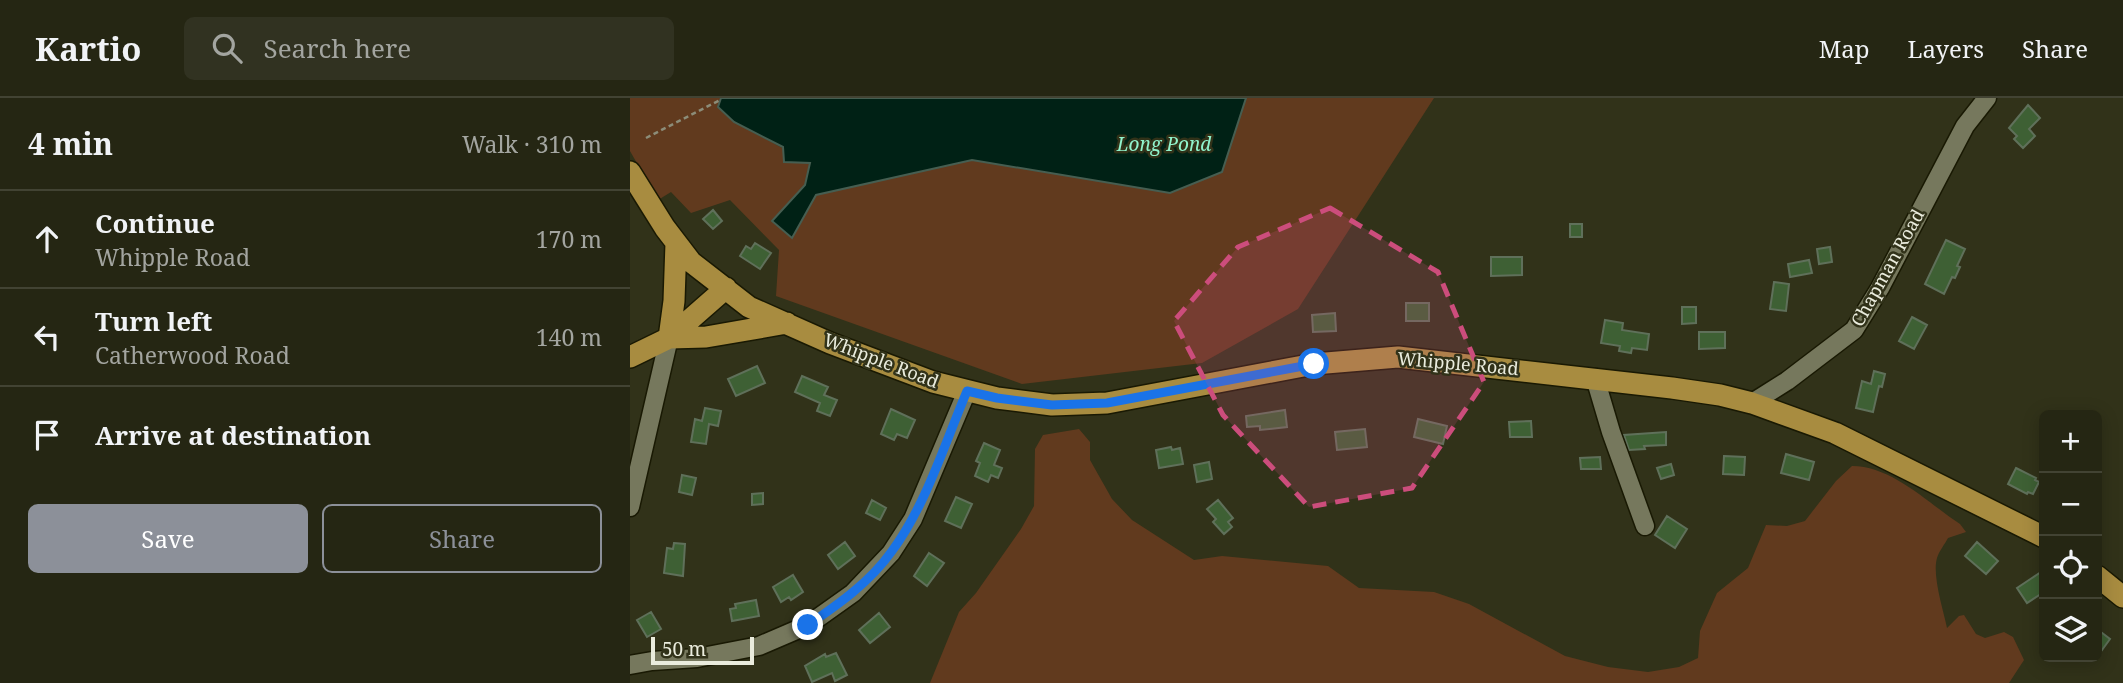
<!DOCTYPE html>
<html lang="en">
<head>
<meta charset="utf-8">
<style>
	:root { --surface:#252613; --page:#313221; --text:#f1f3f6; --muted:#a3a5a0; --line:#424333; --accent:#8c9099 }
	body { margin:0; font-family:"Noto Serif",serif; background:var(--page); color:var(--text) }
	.controls { position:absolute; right:21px; bottom:21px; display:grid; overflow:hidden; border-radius:10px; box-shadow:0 4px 18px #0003 }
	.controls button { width:63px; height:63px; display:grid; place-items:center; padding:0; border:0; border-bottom:2px solid var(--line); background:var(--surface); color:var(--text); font:35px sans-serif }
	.scale { position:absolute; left:21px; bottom:18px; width:103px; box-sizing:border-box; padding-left:7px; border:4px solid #eaecdd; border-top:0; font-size:19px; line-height:24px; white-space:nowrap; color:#eaecdd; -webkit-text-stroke:5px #313219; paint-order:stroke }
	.stop { position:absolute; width:21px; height:21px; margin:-16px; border:5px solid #1a73e8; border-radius:50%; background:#fff }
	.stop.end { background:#1a73e8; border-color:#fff; box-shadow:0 2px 7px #0008 }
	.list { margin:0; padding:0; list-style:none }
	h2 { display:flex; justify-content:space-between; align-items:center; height:91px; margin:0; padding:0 28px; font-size:30px }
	h2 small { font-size:23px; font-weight:400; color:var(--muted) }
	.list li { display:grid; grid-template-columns:46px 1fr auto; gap:21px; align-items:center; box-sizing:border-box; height:98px; padding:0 28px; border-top:2px solid var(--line) }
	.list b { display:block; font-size:26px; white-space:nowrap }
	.list p { margin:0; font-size:23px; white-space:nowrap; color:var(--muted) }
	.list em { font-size:23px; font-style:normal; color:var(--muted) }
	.actions { display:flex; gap:14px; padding:21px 28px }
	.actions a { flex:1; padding:16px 0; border:2px solid var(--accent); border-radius:10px; text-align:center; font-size:24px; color:var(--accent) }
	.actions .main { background:var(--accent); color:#fff }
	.icon { flex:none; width:38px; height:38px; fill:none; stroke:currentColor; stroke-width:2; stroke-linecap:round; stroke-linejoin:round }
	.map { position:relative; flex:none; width:1493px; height:585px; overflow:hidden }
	header { display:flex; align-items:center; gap:42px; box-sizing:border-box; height:98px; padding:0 35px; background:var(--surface); border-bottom:2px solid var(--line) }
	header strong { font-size:33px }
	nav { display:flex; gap:38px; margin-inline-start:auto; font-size:24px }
	.search { width:490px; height:63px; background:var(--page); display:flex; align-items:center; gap:18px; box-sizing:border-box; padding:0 24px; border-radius:10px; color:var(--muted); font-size:26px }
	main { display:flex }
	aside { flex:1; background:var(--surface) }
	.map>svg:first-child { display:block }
	.green { fill:#613a1e }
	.water { fill:#002115; stroke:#465e51; stroke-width:2 }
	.building { fill:#3e6034; stroke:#5f705a; stroke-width:2 }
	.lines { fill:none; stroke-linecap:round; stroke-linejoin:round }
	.minor-casing { stroke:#191903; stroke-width:21 }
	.major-casing { stroke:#191903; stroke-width:24 }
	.path { stroke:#8c8d79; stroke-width:2.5; stroke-dasharray:5 3.5; stroke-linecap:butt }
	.minor { stroke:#76785d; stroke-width:18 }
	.major { stroke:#a88c40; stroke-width:21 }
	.route { stroke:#1a73e8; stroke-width:9 }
	.marked { fill:#cc4d7c; fill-opacity:0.2; stroke:#cc4d7c; stroke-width:5; stroke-dasharray:14 9; stroke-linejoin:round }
	.labels { text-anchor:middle; stroke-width:5; stroke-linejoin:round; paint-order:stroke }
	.street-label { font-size:18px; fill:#eaecdd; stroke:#313219 }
	.water-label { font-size:19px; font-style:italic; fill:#91f4cd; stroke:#313219 }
</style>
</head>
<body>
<header>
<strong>Kartio</strong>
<div class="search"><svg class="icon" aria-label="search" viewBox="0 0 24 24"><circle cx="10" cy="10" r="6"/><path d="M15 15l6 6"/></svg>Search here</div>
<nav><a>Map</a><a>Layers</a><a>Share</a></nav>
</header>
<main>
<aside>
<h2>4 min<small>Walk · 310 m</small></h2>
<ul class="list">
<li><svg class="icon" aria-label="ahead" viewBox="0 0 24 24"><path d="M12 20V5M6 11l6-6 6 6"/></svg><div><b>Continue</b><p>Whipple Road</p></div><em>170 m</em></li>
<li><svg class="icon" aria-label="left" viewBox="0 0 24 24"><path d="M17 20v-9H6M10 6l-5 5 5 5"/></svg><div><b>Turn left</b><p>Catherwood Road</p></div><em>140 m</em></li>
<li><svg class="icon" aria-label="arrive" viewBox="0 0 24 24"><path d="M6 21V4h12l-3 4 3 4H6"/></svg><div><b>Arrive at destination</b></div></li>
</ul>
<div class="actions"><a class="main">Save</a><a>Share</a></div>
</aside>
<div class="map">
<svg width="1493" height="585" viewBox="0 0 1493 585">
	<rect width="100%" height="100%" fill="#313219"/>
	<path class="green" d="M 0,0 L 91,0 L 88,9 L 104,24 L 180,65 L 175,87 L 142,123 L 186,97 L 342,62 L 541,95 L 592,74 L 616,0 L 804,0 L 668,211 L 572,265 L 392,286 L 146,198 L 149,152 L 100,102 L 61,115 L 41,94 L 28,102 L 0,53 Z
		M 449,331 L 460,344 L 460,362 L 482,401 L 502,422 L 564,462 L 592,458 L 698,468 L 729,490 L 804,494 L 839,506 L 935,558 L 978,569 L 1018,574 L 1049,569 L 1068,560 L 1070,533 L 1087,495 L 1118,470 L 1136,427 L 1157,428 L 1175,423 L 1206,383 L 1222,368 C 1262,368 1298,405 1330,426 L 1336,434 L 1318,440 C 1315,446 1309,453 1307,460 C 1302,477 1313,511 1317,530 L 1329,518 L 1334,517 L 1346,536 L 1355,540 L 1374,534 L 1383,539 L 1394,562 L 1379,585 L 300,585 L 329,514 L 346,495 L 391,431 L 404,408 L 405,351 L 413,337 Z"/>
	<path class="water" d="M 91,0 L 616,0 L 592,74 L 540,95 L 342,62 L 186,97 L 162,140 L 142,123 L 175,87 L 180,65 L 154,64 L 153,49 L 104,24 L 88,9 Z"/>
	<path class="building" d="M 1398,7 L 1410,20 L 1399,31 L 1405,38 L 1393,50 L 1384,41 L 1387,38 L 1379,30 Z
		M 83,112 L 92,123 L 83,131 L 73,121 Z
		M 940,126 L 952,126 L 952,139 L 940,139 Z
		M 1316,142 L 1335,151 L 1327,168 L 1330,169 L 1325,180 L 1322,179 L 1314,196 L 1295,186 Z
		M 125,145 L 141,155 L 130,171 L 110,158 L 116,148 L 121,151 Z
		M 1200,149 L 1202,164 L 1189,166 L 1187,151 Z
		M 861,159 L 892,159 L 892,177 L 861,178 Z
		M 1179,162 L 1182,175 L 1160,179 L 1158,166 Z
		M 1144,184 L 1159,186 L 1156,213 L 1140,211 Z
		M 776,205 L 799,205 L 799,223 L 776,223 Z
		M 1052,209 L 1066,209 L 1066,225 L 1052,226 Z
		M 705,215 L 706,233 L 683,234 L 682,217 Z
		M 1282,219 L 1297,227 L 1284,251 L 1269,243 Z
		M 975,222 L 993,225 L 992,232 L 1019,236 L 1017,252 L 1002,250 L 1001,255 L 989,253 L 990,248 L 971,245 Z
		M 1069,234 L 1095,234 L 1095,250 L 1069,251 Z
		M 127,268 L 135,285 L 106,298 L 98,281 Z
		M 1244,273 L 1255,276 L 1252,289 L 1249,288 L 1243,314 L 1226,310 L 1232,283 L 1241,286 Z
		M 172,278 L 198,289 L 194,297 L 207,302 L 200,318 L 187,313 L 190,305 L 165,294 Z
		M 75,310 L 91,313 L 88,328 L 79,326 L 76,346 L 61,344 L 65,321 L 72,323 Z
		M 261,311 L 285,322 L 277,340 L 267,336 L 264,342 L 251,336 Z
		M 655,312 L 657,329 L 630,332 L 630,328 L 617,329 L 616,318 Z
		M 788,321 L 817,328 L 813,346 L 784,339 Z
		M 901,323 L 902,339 L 880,339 L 879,324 Z
		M 735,331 L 737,349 L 707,352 L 705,334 Z
		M 1036,334 L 1036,347 L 1014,348 L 1015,351 L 999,352 L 994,337 Z
		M 354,345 L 370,352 L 364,367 L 372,370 L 368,380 L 361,377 L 358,384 L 345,378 L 350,365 L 346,363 Z
		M 541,349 L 542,352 L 550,350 L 553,366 L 529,370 L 526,352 Z
		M 1156,356 L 1184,364 L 1179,382 L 1151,375 Z
		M 1094,358 L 1115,359 L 1114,377 L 1093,376 Z
		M 970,359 L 971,371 L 951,371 L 950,360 Z
		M 579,364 L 582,381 L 567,384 L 564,367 Z
		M 1041,366 L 1044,377 L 1031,381 L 1027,370 Z
		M 1386,370 L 1406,380 L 1405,382 L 1409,384 L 1403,396 L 1398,394 L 1397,396 L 1378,386 Z
		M 52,377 L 66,380 L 62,397 L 49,394 Z
		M 133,395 L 133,406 L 122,407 L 122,396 Z
		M 326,399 L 342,406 L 331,430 L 315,423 Z
		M 242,402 L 256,410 L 250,422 L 236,415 Z
		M 588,402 L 603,420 L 598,424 L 602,429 L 594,436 L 583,424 L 586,421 L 577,411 Z
		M 1037,418 L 1057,431 L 1045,450 L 1025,437 Z
		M 215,444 L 225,458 L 208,471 L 198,457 Z
		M 1347,444 L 1368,463 L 1356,476 L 1335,458 Z
		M 44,445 L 55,446 L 53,478 L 34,475 L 37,450 L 43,451 Z
		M 299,455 L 314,465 L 297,488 L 284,478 Z
		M 1414,472 L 1414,494 L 1397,505 L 1387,490 Z
		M 163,477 L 173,494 L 161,502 L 159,499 L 151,504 L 143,489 Z
		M 126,502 L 129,518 L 102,523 L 100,511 L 106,510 L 105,506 Z
		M 21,514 L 31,531 L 17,539 L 7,522 Z
		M 249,515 L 260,529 L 240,545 L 229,532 Z
		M 1467,531 L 1480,541 L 1467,559 Z
		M 206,555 L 217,577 L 205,583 L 202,575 L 182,584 L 175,568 L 195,556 L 196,559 Z"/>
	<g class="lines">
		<g class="minor-casing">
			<path id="minor" d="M 965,280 L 981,334 L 1015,428
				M 1122,305 L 1157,283 L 1224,232 L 1250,190 L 1335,28 L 1357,0
				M 0,409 L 39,240
				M 0,567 L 22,563 L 67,560 L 129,548 L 178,527 L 223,495 L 261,455 L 283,421 L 337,293"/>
		</g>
		<g class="major-casing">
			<path id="major" d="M 0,74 L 35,130 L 61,164 L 119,209 L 200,245 L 303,284 L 367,300 L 422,307 L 477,305 L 684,266 L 768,259 L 1042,290 L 1090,297 L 1122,305 L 1205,335 L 1414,439
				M 46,145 L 44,203 L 39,240 L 76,239 L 157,225
				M 0,259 L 39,240 L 96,190
				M 1467,478 L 1493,499"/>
		</g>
		<path class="path" d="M 16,40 L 90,2"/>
		<use href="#minor" class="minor"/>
		<use href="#major" class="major"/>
	</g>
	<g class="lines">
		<path class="route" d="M 178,527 C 209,506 240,484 262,453 C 296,407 315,345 337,293 L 367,300 L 422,307 L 477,305 L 684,266"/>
	</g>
	<path class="marked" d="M 700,110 L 808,174 L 854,284 L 782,390 L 679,409 L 593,317 L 544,223 L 608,149 Z"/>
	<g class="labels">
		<g class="street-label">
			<text transform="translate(1258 170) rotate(-61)" y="6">Chapman Road</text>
			<text transform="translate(251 263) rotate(21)" y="6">Whipple Road</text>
			<text transform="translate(828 266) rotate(5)" y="6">Whipple Road</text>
		</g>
		<g class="water-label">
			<text x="534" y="53">Long Pond</text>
		</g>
	</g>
</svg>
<div class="controls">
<button>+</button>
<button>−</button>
<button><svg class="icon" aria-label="locate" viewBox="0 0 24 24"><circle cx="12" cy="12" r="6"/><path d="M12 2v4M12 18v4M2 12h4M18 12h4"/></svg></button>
<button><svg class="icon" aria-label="layers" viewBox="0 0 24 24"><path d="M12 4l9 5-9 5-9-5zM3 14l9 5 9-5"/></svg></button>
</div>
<div class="scale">50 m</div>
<div class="stop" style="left:684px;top:266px"></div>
<div class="stop end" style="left:178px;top:527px"></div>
</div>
</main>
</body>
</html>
